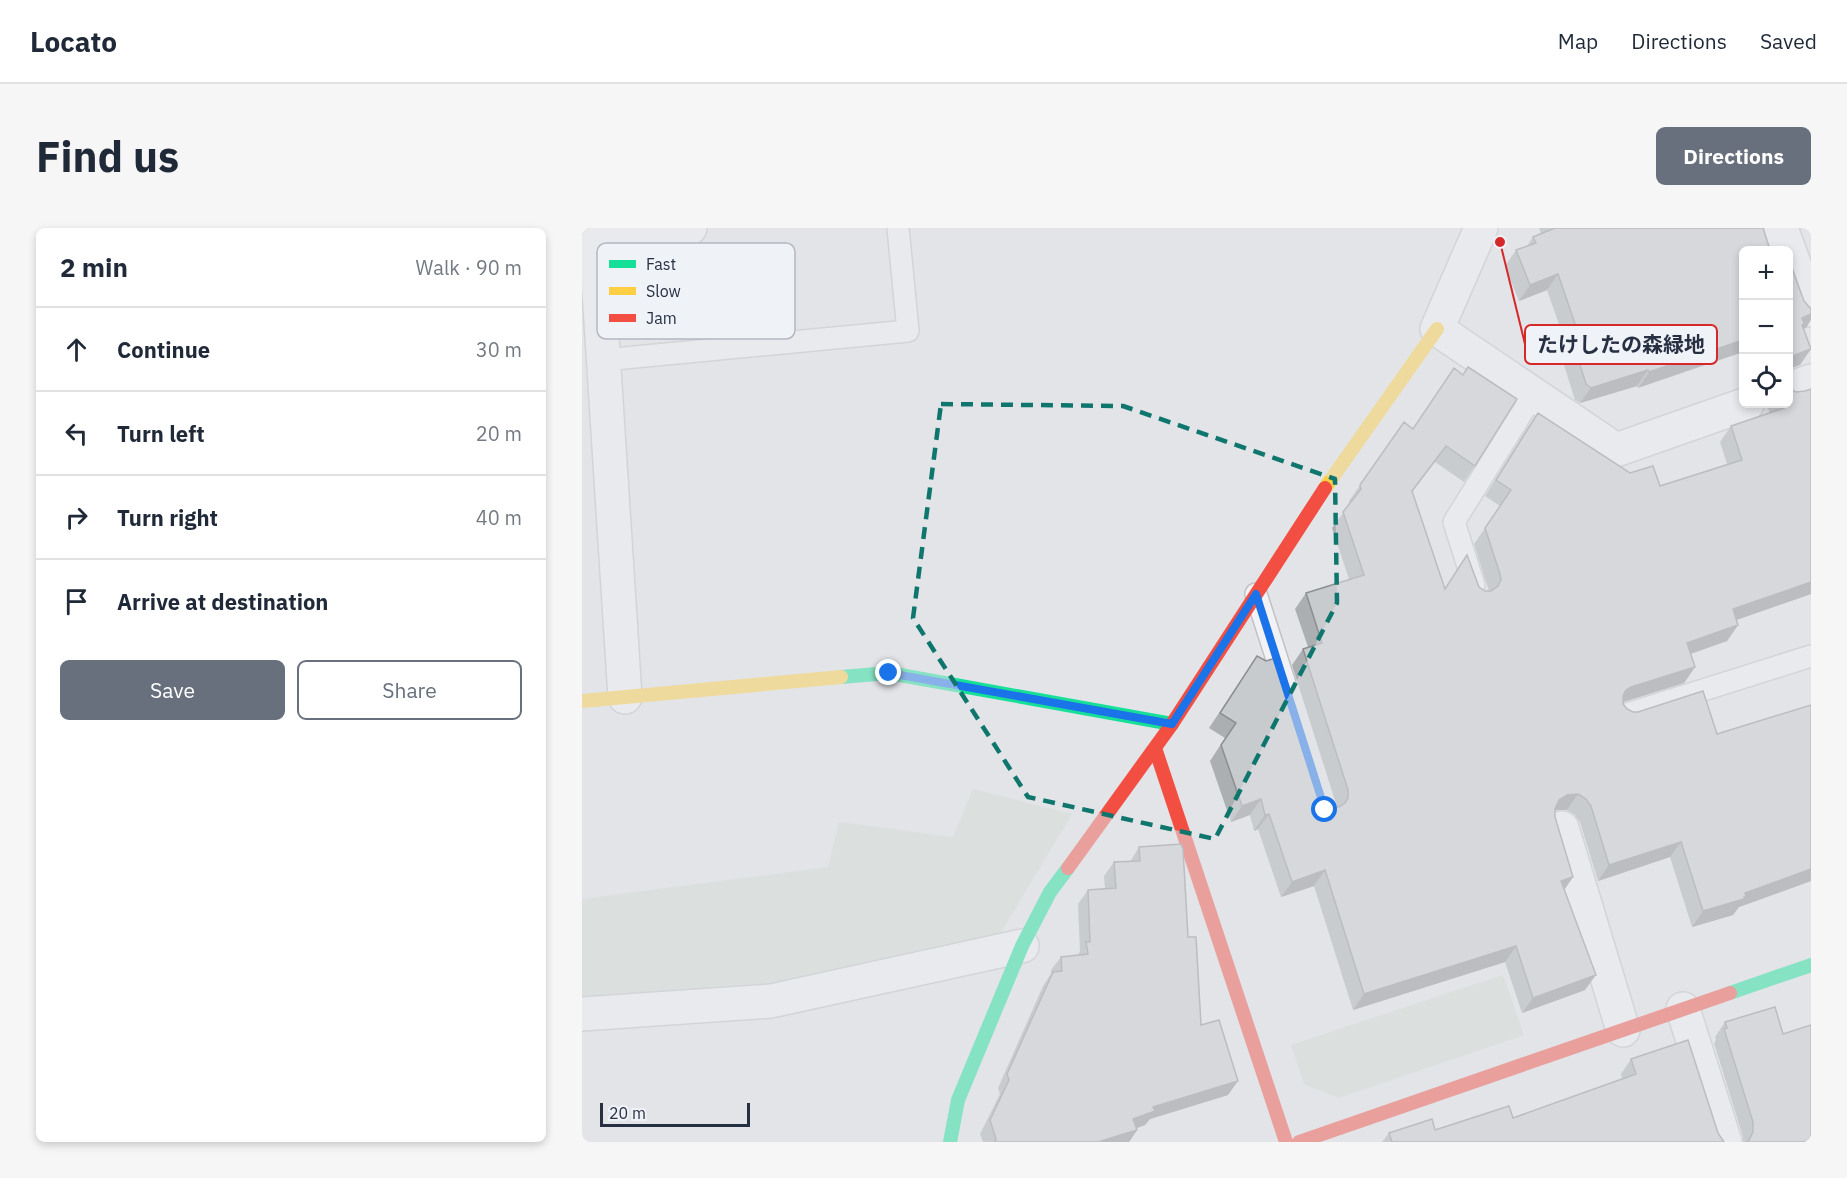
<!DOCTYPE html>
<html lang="en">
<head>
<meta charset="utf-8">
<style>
	:root { --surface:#fff; --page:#f6f6f7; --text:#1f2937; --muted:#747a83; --line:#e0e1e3; --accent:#686f7d }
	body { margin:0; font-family:"IBM Plex Sans","Noto Sans JP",sans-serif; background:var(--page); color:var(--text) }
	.controls { position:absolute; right:18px; top:18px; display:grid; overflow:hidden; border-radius:9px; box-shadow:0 3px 9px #0003 }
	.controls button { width:54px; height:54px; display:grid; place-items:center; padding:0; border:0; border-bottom:2px solid var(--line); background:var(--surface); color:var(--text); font:30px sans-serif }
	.scale { position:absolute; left:18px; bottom:15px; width:150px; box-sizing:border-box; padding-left:6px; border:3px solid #273043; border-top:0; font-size:16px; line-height:21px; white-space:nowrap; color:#273043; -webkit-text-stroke:4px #eff2f7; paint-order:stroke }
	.stop { position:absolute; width:18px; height:18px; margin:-14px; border:4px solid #1a73e8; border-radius:50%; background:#fff }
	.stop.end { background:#1a73e8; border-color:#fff; box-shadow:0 2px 6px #0008 }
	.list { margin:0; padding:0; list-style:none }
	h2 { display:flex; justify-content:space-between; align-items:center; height:78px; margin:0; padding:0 24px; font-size:26px }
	h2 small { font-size:20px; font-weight:400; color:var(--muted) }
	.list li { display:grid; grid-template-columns:39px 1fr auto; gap:18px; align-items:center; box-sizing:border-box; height:84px; padding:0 24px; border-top:2px solid var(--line) }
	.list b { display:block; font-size:22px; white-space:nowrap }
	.list em { font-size:20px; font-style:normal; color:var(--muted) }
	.actions { display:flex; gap:12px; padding:18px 24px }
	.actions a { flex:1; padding:14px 0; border:2px solid var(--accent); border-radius:9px; text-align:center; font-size:21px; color:var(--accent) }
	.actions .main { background:var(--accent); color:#fff }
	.icon { flex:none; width:33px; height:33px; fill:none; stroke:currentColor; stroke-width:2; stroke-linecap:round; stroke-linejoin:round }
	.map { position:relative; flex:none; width:1229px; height:914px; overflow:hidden; border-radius:9px }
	header { display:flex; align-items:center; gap:36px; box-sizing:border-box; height:84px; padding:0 30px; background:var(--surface); border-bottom:2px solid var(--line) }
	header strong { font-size:28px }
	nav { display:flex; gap:33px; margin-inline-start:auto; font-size:21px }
	.intro { display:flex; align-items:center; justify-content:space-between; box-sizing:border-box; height:144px; padding:0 36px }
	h1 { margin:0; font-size:42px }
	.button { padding:15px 27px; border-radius:9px; background:var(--accent); color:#fff; font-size:21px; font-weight:700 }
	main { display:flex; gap:36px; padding:0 36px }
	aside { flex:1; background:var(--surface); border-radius:9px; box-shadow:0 3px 9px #0003 }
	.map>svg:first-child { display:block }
	.green { fill:#d2dcd2 }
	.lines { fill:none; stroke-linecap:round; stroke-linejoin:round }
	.lane-casing { stroke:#c0c2c6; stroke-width:24 }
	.street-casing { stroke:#c0c2c6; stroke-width:36 }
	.lane { stroke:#f2f2f4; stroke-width:21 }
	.street { stroke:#f2f2f4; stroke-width:33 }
	.fast { stroke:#16e098; stroke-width:14 }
	.slow { stroke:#ffcf43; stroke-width:14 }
	.jam { stroke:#f24e42; stroke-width:14 }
	.wall { fill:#acafb1 }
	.shaded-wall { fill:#8c8e90 }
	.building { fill:#c8cbce; stroke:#8c8e90; stroke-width:1.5 }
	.route { stroke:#1a73e8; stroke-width:8 }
	.marked { fill:none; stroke:#0f766e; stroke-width:4.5; stroke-dasharray:12 8; stroke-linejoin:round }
	.key { fill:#eff2f7; stroke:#b3b8c1; stroke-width:1.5 }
	.key-label { font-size:16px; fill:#273043 }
	.leader { fill:none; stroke:#d62828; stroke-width:2 }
	.callout-dot { fill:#d62828; stroke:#eff2f7; stroke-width:2 }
	.callout { fill:#eff2f7; stroke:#d62828; stroke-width:2 }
	.callout-label { font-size:21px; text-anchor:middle; font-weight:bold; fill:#273043 }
</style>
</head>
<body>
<header>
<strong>Locato</strong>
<nav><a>Map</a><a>Directions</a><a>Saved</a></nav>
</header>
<div class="intro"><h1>Find us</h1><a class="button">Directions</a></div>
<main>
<aside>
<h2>2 min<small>Walk · 90 m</small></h2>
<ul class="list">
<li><svg class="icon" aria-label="ahead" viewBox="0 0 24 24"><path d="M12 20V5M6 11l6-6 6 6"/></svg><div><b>Continue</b></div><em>30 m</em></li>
<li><svg class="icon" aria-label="left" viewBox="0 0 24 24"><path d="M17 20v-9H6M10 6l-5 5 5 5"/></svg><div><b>Turn left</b></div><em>20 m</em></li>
<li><svg class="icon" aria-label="right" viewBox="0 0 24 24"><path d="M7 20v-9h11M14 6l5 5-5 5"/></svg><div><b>Turn right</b></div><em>40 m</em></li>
<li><svg class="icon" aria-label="arrive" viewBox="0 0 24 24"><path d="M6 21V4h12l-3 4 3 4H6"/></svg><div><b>Arrive at destination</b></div></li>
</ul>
<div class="actions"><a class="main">Save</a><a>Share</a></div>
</aside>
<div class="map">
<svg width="1229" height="914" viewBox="0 0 1229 914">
	<rect width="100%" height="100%" fill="#e2e4e8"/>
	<path class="green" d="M 391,561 L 490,586 L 415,711 L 186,757 L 0,768 L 0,671 L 246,639 L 257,594 L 371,609 Z
		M 921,747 L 942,807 L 757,870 L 722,856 L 709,817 Z"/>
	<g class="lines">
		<g class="lane-casing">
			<path id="lane" d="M 21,132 L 326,103 L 316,0
				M 892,357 L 872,294 L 951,167
				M 674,366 L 703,456
				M 1042,487 L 1229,428"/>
		</g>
		<g class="street-casing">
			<path id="street" d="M 13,0 L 43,469
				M 899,0 L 855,101 L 1034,222 L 1165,176
				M 1199,0 L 1229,82
				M 13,9 L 108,0
				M 1206,161 L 1229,153
				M 980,600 L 1041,802
				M 1101,781 L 1143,914
				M 0,786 L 189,773 L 440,718"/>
		</g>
		<use href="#lane" class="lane"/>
		<use href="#street" class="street"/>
		<path class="fast" d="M 259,449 L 307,445 L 590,496
			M 1148,765 L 1229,737
			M 368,914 L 376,872 L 440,718 L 468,664 L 486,640"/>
		<path class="slow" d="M 743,260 L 855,101
			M 0,473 L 259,449"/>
		<path class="jam" d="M 573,520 L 704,914
			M 486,640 L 590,496 L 743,260
			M 717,914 L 1148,765"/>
	</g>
	<path class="wall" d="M 957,0 L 1181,0 L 1056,160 L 1055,158 L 998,175 L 993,172 L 982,137 L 988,128 L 965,62 L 937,73 L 923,38 L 934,22 L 945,18 L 951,9 L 959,6 Z
		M 872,140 L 893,238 L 882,254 L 853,234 L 830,264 L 863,361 L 897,359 L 903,363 L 907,363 L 892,316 L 918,278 L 903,268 L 945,200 L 956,185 L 1048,245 L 1078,258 L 1145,236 L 1138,214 L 1149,198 L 1188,185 L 1184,176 L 1206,176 L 1214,164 L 1223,163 L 1229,161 L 1229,366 L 1154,392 L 1156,397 L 1145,413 L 1108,426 L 1113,439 L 1102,455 L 1041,474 L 1045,481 L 1051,484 L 1135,506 L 1229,477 L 1229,653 L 1157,679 L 1151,687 L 1110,699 L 1088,629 L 1016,653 L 998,594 L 993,587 L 985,582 L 974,582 L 973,583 L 973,589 L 991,649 L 982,662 L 1003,762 L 940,785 L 923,734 L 771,782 L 732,658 L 699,669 L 676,601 L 672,603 L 668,587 L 649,594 L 628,533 L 643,510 L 627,500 L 675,428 L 742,570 L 745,575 L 751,579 L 755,579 L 710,437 L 721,421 L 726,419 L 713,381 L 724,365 L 767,351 L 750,300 L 768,276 L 767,273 L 822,194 L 831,201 Z
		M 557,619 L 606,709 L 619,797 L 646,867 L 568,891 L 563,897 L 555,900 L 555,902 L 547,914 L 401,914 L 398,906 L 418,866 L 416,860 L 461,758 L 469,746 L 469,742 L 479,729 L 496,727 L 498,723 L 496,676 L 506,662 L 523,661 L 522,648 L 532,634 L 548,634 Z
		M 1143,794 L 1201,806 L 1229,914 L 1161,914 L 1161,909 L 1132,815 L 1134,812 L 1133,809 Z
		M 1049,831 L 1136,905 L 1142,914 L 800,914 L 807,905 L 853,902 L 931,890 L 1040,851 L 1039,846 Z"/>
	<path class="shaded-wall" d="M 976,46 L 965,62 L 937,73 L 948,57 Z
		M 1229,86 L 1229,92 L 1224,100 L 1218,102 L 1220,90 Z
		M 1161,112 L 1161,124 L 1056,160 L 1067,144 Z
		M 1229,121 L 1218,137 L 1206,141 L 1206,130 L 1210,128 Z
		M 1066,142 L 1055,158 L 998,175 L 1009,160 Z
		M 1229,354 L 1229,366 L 1140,397 L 1151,381 Z
		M 1156,397 L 1145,413 L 1094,431 L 1105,415 Z
		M 1113,439 L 1102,455 L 1038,475 L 1044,462 L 1049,459 Z
		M 996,566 L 985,582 L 974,582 L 966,588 L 977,572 L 985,567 Z
		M 679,571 L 668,587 L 649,594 L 660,578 Z
		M 687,586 L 676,601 L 672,603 L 683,587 Z
		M 1099,614 L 1088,629 L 1016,653 L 1027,637 Z
		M 1229,641 L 1229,653 L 1157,679 L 1151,687 L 1110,699 L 1121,683 L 1163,665 Z
		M 743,642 L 732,658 L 699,669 L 710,654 Z
		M 991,649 L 980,665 L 979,653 Z
		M 934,718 L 923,734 L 771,782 L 782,766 Z
		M 1014,747 L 1003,762 L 940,785 L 951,770 Z
		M 656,853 L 646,867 L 568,891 L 563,897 L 541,905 L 551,891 L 571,879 Z
		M 555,902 L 547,914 L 516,914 Z"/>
	<path class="building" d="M 973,0 L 1181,0 L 1188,22 L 1161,22 L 1161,112 L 1067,144 L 1066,142 L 1009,160 L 1004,156 L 993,121 L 1000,116 L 976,46 L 948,57 L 934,22 L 954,15 L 951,9 Z
		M 1203,19 L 1204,22 L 1194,22 Z
		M 1206,29 L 1222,73 L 1229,81 L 1229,86 L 1220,90 L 1222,96 L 1220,97 L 1229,121 L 1210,128 L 1206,130 Z
		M 886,139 L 935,171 L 893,238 L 864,218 L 830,263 L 863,361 L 885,327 L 897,359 L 903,363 L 909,363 L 916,358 L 919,352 L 918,346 L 903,300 L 929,262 L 914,252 L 956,185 L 1048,245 L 1071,238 L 1078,258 L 1160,232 L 1149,198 L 1202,180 L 1201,176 L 1206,176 L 1206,160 L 1214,164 L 1223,163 L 1229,161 L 1229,354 L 1151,381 L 1156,397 L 1105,415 L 1113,439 L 1049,459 L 1044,462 L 1041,468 L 1041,476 L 1045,481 L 1051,484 L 1056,484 L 1121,463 L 1135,506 L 1229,477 L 1229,641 L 1163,665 L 1164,669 L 1162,669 L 1162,671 L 1121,683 L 1099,614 L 1027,637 L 1009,578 L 1004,571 L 996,566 L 985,567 L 977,572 L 973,581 L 973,589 L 991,649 L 979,653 L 1014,747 L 951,770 L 934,718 L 782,766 L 743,642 L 710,654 L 687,586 L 683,587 L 679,571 L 660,578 L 639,517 L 654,495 L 638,485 L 675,428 L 684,433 L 697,429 L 742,570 L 745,575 L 751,579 L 757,579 L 763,575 L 766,570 L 766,562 L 721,421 L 740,415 L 724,365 L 782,347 L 761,284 L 779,261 L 778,257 L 822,194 L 831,201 L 872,140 L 881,147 Z
		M 599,616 L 601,621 L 606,709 L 614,709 L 619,797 L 637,792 L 656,853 L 571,879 L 573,883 L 551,891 L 555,902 L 516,914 L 413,914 L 414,911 L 408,892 L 427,852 L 425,846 L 471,744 L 480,743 L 479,729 L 506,726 L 504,714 L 508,714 L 506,662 L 534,660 L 532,634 L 558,633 L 557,619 Z
		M 1193,779 L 1201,806 L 1229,797 L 1229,914 L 1164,914 L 1167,912 L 1171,904 L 1171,894 L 1142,801 L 1145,800 L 1143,794 Z
		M 1106,812 L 1136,905 L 1142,914 L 810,914 L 807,905 L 850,891 L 853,902 L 927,878 L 931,890 L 1054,846 L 1049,831 Z"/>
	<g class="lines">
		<path class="route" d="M 307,445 L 590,496 L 674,366 L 743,582"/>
	</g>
	<path d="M0 0H1229V914H0ZM 359,176 L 541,178 L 753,251 L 755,375 L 633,611 L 446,569 L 331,390 Z" fill="#e2e4e8" fill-opacity=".55" fill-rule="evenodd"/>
	<path class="marked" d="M 359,176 L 541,178 L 753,251 L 755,375 L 633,611 L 446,569 L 331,390 Z"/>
	<rect x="15" y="15" width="198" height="96" rx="9" class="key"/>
	<rect x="27" y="32" width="27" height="8" fill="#16e098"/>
	<rect x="27" y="59" width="27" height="8" fill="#ffcf43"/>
	<rect x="27" y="86" width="27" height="8" fill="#f24e42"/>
	<g class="key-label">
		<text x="64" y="42">Fast</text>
		<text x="64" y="69">Slow</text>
		<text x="64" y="96">Jam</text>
	</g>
	<path class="leader" d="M918 14L943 116"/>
	<circle class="callout-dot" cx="918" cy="14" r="6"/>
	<rect class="callout" x="943" y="97" width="192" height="39" rx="6"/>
	<g class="callout-label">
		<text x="1039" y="124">たけしたの森緑地</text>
	</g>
</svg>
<div class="controls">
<button>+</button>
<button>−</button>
<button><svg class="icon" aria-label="locate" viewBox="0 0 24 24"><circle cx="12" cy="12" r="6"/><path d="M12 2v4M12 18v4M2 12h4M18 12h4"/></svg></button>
</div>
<div class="scale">20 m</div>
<div class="stop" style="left:743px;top:582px"></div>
<div class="stop end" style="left:307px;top:445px"></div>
</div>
</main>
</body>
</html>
